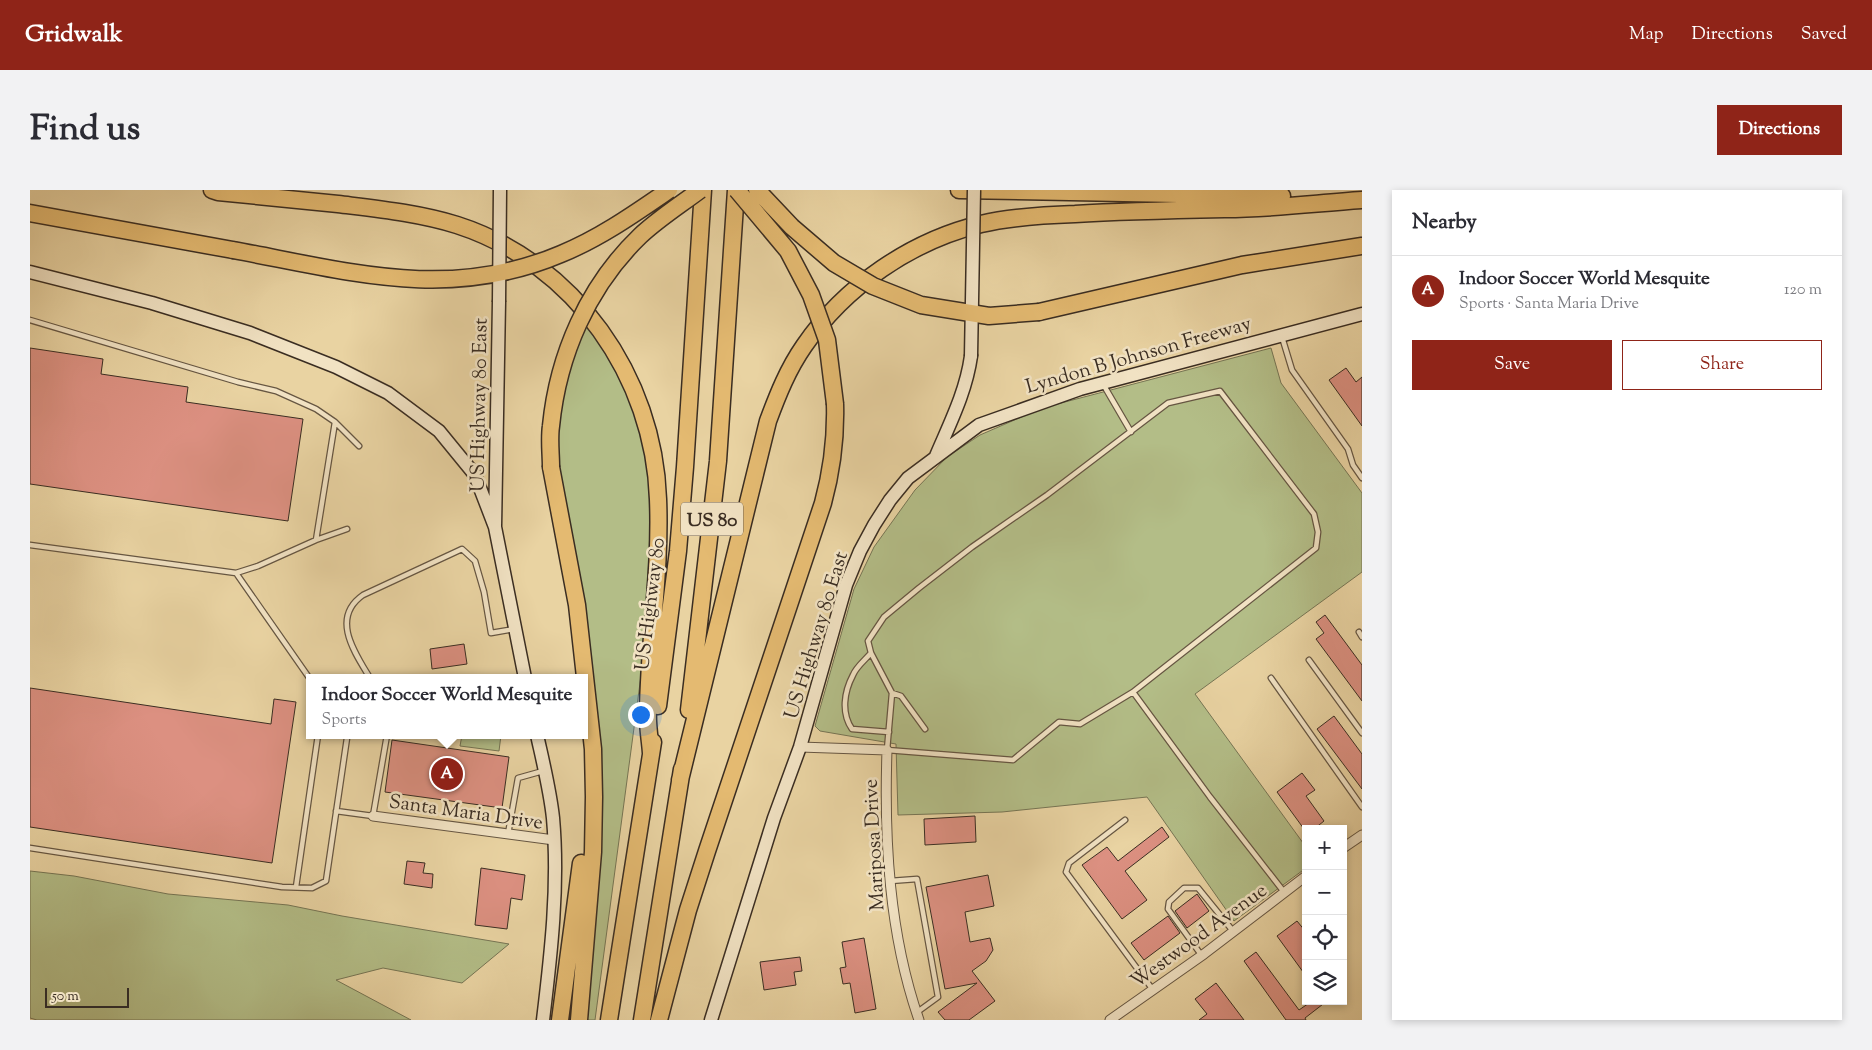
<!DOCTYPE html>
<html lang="en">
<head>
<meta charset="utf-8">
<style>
	:root { --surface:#fff; --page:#f2f2f3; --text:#2b2b33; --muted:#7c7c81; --line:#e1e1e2; --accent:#8f2418 }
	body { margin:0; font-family:"Sorts Mill Goudy",serif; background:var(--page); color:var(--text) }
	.controls { position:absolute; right:15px; bottom:15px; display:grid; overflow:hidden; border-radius:0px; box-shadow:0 2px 8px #0003 }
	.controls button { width:45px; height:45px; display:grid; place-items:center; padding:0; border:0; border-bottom:1px solid var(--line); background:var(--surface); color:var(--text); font:25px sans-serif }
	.scale { position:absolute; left:15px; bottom:12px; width:84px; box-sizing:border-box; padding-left:5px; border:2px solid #3a2d22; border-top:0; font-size:14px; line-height:18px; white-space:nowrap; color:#3a2d22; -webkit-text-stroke:4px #f1e2c3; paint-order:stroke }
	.you { position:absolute; left:610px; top:524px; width:18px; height:18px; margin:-12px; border:4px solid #fff; border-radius:50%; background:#1a73e8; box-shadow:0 0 0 8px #1a73e833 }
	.badge { display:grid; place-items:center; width:32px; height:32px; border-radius:50%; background:var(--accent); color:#fff; font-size:16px; font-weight:700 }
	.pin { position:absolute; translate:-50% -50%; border:2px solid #fff; box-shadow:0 1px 5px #0006 }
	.popup { position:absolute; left:276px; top:484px; width:282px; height:65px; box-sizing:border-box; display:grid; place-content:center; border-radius:0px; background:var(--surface); filter:drop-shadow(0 1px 4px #0005); font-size:16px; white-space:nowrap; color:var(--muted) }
	.popup b { font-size:19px; color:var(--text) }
	.popup::after { content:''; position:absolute; left:50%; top:100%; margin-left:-10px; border:10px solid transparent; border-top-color:var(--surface) }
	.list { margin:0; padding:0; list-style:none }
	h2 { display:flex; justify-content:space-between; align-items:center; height:65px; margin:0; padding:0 20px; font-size:21px }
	h2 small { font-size:16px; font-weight:400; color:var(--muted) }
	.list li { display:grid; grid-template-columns:32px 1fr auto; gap:15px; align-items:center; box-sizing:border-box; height:70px; padding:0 20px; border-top:1px solid var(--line) }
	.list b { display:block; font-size:19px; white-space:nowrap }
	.list p { margin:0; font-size:16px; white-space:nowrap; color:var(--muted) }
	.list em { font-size:16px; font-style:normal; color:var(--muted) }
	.actions { display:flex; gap:10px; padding:15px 20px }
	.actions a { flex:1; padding:11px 0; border:1px solid var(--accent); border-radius:0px; text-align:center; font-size:18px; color:var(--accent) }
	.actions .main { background:var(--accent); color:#fff }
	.icon { flex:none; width:28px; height:28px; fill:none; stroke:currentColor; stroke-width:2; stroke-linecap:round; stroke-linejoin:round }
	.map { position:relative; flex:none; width:1332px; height:830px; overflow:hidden; border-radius:0px }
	header { display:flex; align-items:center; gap:30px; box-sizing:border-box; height:70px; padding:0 25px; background:var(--accent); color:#fff }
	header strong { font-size:24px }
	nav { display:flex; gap:28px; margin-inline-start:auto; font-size:18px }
	.intro { display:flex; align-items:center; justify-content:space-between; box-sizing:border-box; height:120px; padding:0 30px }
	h1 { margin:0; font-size:35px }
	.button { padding:12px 22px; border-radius:0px; background:var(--accent); color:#fff; font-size:18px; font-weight:700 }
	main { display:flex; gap:30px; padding:0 30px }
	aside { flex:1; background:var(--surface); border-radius:0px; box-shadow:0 2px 8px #0003 }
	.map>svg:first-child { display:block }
	.green { fill:#b3bd87; stroke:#767554 }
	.building { fill:#dc9081; stroke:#3a2d22 }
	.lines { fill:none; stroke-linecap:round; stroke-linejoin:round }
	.service-casing { stroke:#665642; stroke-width:7 }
	.minor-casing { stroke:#665642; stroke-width:11 }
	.secondary-casing { stroke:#3a2d22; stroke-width:15 }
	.motorway-casing { stroke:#3a2d22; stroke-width:19 }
	.service { stroke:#f1e2c3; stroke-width:4.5 }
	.minor { stroke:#f1e2c3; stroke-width:9 }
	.secondary { stroke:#f1e2c3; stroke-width:12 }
	.motorway { stroke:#e4ba71; stroke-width:16 }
	.secondary-bridge-casing { stroke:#3a2d22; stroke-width:15; stroke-linecap:butt }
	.motorway-bridge-casing { stroke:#3a2d22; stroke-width:19; stroke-linecap:butt }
	.secondary-bridge { stroke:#f1e2c3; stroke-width:12 }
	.motorway-bridge { stroke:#e4ba71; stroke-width:16 }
	.labels { text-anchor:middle; stroke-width:5; stroke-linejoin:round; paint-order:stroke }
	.shield { fill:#f1e2c3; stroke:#716352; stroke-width:1 }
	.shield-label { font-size:19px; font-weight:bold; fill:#3a2d22 }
	.street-label { font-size:20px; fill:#3a2d22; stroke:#f1e2c3 }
</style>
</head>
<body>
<header>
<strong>Gridwalk</strong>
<nav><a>Map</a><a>Directions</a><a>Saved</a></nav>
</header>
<div class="intro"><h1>Find us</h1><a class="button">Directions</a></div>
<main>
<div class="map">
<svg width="1332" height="830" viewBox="0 0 1332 830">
	<rect width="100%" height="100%" fill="#e9d3a2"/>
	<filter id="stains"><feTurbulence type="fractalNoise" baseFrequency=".004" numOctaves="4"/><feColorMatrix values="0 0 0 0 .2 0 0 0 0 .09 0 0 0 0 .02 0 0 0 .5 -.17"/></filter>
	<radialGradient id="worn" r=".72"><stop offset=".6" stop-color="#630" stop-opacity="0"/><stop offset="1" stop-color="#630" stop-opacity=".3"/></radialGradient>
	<path class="green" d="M 556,133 L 579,163 L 602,211 L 615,253 L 619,290 L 620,352 L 612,478 L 565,830 L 556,830 L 571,578 L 569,538 L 559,452 L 527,284 L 526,252 L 534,191 Z
		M 1241,158 L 1251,193 L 1332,303 L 1332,382 L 1165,504 L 1276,657 L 1276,678 L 1204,731 L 1117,607 L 972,622 L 868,625 L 866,554 L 790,541 L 785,536 L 824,399 L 844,357 L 885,300 L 917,267 L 950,245 L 1012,218 Z
		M 432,545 L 471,545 L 469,561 L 430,556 Z
		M 0,681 L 44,686 L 138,704 L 258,715 L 312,726 L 479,754 L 432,793 L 353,778 L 306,790 L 381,830 L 7,830 L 0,828 Z"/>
	<path class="building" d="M 0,158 L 73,169 L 71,184 L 158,197 L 156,212 L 273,229 L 258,331 L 0,294 Z
		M 1316,178 L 1326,192 L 1332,187 L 1332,236 L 1299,190 Z
		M 1295,425 L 1332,475 L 1332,511 L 1286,449 L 1294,443 L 1286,432 Z
		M 434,454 L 437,474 L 402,479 L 400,459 Z
		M 0,498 L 241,534 L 244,509 L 266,512 L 242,673 L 0,637 Z
		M 1304,526 L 1332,564 L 1332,599 L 1287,539 Z
		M 362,550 L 479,567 L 472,618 L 355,602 Z
		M 1272,583 L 1285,600 L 1276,606 L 1294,631 L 1284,639 L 1274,639 L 1247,602 Z
		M 945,626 L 946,652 L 895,655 L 894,629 Z
		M 1132,637 L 1139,647 L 1095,681 L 1117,710 L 1092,729 L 1052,675 L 1077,657 L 1088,671 Z
		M 377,671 L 395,673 L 393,683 L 403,684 L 402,698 L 374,694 Z
		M 451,678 L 495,685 L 492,710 L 481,708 L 477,739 L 445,735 Z
		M 958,685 L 964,716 L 935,722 L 940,752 L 960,748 L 963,760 L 956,771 L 942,781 L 965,811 L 939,830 L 915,830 L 908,822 L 947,793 L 915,799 L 896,697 Z
		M 1167,704 L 1179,721 L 1157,738 L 1145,721 Z
		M 1138,726 L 1150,743 L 1114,770 L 1101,753 Z
		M 1267,731 L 1276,742 L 1276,786 L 1247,746 Z
		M 834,748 L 846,819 L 825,823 L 820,793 L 813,794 L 810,778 L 816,777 L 812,752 Z
		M 1226,762 L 1269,820 L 1282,811 L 1297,811 L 1275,828 L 1276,830 L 1256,830 L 1214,771 Z
		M 770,767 L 772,781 L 764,782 L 766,795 L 734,800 L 730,772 Z
		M 1186,793 L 1214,830 L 1169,830 L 1177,824 L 1165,809 Z"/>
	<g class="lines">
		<g class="service-casing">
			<path id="service" d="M 0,130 L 208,192 L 246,201 L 286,219 L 305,232 L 286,350 L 228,376 L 206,383
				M 1252,147 L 1262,180 L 1318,259 L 1323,275 L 1332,288
				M 1073,194 L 1101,242
				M 1190,201 L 1284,324 L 1288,342 L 1286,358 L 1103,502 L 1050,534 L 1029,532 L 983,570 L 857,560 L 862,503 L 841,463 L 838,451 L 854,427 L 889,398 L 942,357 L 1017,305 L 1138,213 Z
				M 305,232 L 329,256
				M 286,350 L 317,339
				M 0,355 L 206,383 L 280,489
				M 1329,442 L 1332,447
				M 841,463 C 835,470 826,477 823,485 C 814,502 811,523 822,539 L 859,542
				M 1279,470 L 1332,543
				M 340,488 C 325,463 300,428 333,405 L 432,359 L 445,371 L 454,402 L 461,443 L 484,439
				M 1241,488 L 1332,617
				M 1103,502 L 1180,607 L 1254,702
				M 862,503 L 871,506 L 895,539
				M 306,621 L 343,626 L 357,545
				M 1095,630 L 1039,673 L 1036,682 L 1123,800
				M 478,644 L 488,588 L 513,581
				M 0,658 L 252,697 L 282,698 L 296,691 L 317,548 L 316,545
				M 860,691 L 887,689 L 908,807 L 886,823
				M 266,697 L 288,545
				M 1172,766 L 1138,719 L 1139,712 L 1154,698 L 1168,698 L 1203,741"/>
		</g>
		<g class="minor-casing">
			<path id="minor" d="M 770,557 L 857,560 C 854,650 859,744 889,830
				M 343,626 L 524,650
				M 1313,658 L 1332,645
				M 1080,830 L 1174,764 L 1276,686"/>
		</g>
		<g class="secondary-casing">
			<path id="secondary" d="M 0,82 L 122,113 L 220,143 L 306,177 L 358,203 L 409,241 L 445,285 L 465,337
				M 469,112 L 465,337 L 495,488
				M 906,266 C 920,233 936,202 941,166
				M 507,545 C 513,572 520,600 523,628 C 529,695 521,764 513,830
				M 681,830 L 744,628 L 770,557 L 816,395 L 830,361 L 844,335 L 860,310 L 878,288 L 949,235 L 1050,199 L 1332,124"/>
		</g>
		<g class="motorway-casing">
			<path id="motorway" d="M 182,0 L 188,2 C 228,6 268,10 308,14 C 348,19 388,23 427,35 C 545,73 624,187 628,309 C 631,380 619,450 618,520 C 617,534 620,549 621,563
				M 929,0 L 1252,6
				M 0,23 L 203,60
				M 1009,122 L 1212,75 L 1332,56
				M 521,277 L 547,415 L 563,559 L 564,607 L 563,662 L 549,830
				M 628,516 L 648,361 L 655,277 L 673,0
				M 659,520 L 688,271 L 706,0
				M 650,590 L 738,231 C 748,204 758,179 774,156 C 815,96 881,51 951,34 C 981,27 1014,25 1045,24 C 1095,21 1146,20 1196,19 C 1241,19 1287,13 1332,10
				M 530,830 L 551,673
				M 579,830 L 623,552
				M 612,830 L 652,579
				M 629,830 L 658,720 L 677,661 L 793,313 C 802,280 806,249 805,214"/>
		</g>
		<use href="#service" class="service"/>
		<use href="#minor" class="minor"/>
		<use href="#secondary" class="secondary"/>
		<use href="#motorway" class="motorway"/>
		<g class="secondary-bridge-casing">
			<path id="secondary-bridge" d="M 469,112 L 470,0
				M 941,166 L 944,0"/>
		</g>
		<g class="motorway-bridge-casing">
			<path id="motorway-bridge" d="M 707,0 L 758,61 L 781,105 L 797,150 L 805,214
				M 727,0 L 762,37 L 804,73 L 843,96 L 891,115 L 959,126 L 1009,122
				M 203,60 C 317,81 418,112 531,64 C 570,48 604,24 639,0
				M 521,277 C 521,264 519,249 521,236 C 528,165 558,96 610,46 C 628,29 650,15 670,0"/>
		</g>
		<use href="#secondary-bridge" class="secondary-bridge"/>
		<use href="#motorway-bridge" class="motorway-bridge"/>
	</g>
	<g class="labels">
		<rect class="shield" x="651" y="312.5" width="62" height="33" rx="4"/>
		<g class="shield-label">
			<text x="682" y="336">US 80</text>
		</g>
		<g class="street-label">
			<text transform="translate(1108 164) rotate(-16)" y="7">Lyndon B Johnson Freeway</text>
			<text transform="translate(448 215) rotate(-89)" y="7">US Highway 80 East</text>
			<text transform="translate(619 414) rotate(-83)" y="7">US Highway 80</text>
			<text transform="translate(785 445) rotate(-73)" y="7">US Highway 80 East</text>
			<text transform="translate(436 621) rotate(8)" y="7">Santa Maria Drive</text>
			<text transform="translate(843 655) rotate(-93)" y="7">Mariposa Drive</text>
			<text transform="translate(1168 745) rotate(-36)" y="7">Westwood Avenue</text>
		</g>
	</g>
	<rect width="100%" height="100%" filter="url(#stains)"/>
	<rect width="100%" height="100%" fill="url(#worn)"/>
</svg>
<div class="controls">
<button>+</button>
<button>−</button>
<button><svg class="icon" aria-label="locate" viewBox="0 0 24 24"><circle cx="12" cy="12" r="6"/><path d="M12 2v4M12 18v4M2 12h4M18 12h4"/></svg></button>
<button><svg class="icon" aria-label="layers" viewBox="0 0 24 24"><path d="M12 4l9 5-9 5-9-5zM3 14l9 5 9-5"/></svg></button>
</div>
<div class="scale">50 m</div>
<div class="you"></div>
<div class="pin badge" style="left:417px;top:584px">A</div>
<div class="popup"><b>Indoor Soccer World Mesquite</b>Sports</div>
</div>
<aside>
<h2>Nearby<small></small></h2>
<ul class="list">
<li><span class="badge">A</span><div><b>Indoor Soccer World Mesquite</b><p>Sports · Santa Maria Drive</p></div><em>120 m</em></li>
</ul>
<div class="actions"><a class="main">Save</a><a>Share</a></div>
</aside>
</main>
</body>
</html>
